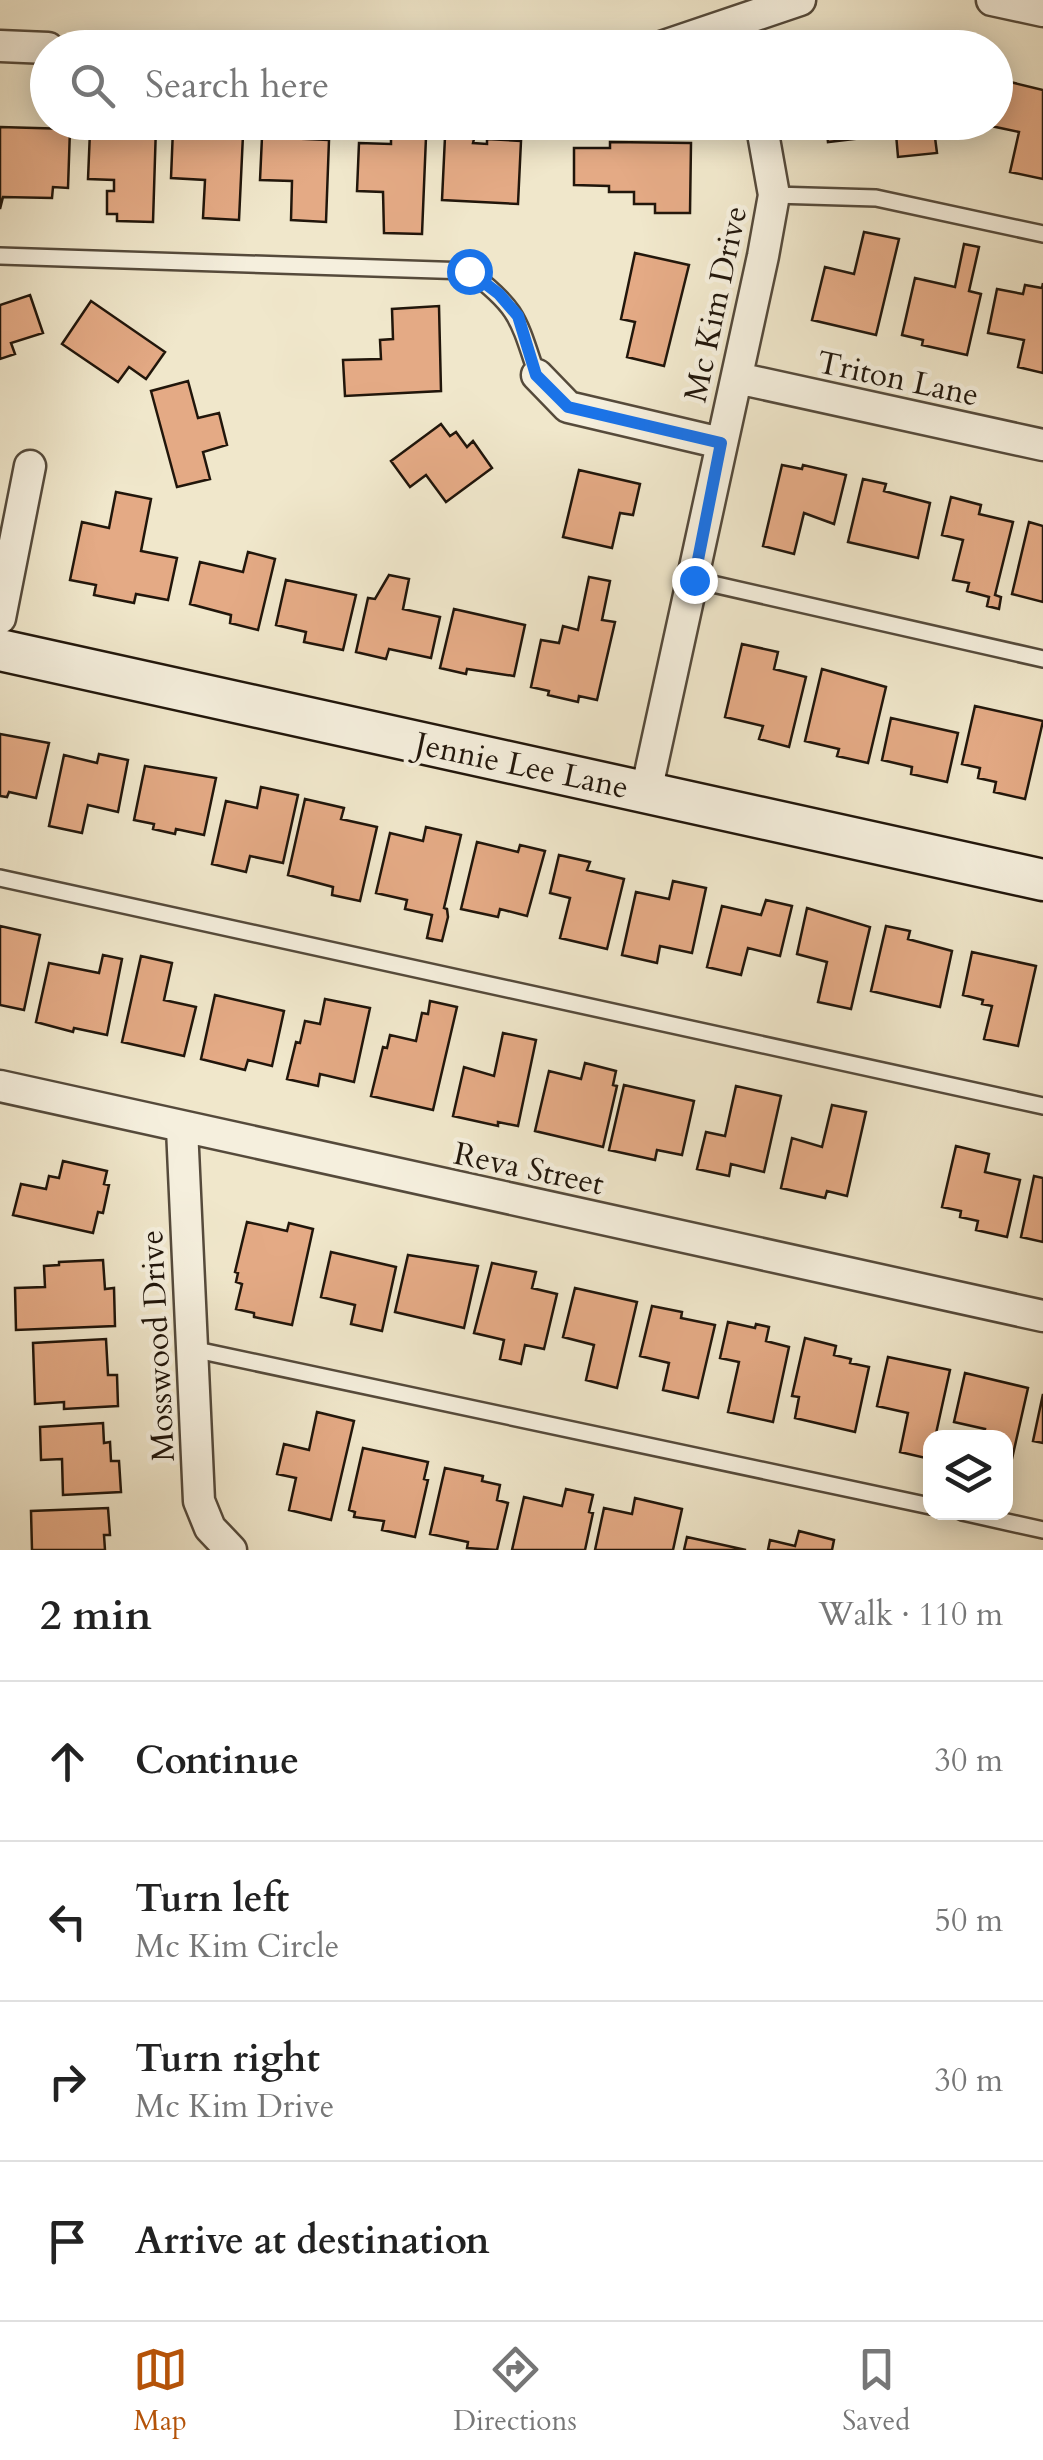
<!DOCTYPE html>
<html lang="en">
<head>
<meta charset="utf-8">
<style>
	:root { --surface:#fff; --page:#f6f6f6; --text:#222; --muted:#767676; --line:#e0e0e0; --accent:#b45309 }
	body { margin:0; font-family:Cardo,serif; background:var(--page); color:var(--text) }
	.controls { position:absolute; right:30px; bottom:30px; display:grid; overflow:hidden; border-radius:20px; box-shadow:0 5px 25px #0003 }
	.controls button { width:90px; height:90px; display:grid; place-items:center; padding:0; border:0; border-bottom:2px solid var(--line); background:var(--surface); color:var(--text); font:50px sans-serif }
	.stop { position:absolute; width:30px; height:30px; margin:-22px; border:8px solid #1a73e8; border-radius:50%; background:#fff }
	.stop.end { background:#1a73e8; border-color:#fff; box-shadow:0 2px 10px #0008 }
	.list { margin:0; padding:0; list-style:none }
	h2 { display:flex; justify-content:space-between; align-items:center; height:130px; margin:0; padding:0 40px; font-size:42px }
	h2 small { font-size:32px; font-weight:400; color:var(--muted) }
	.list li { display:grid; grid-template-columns:65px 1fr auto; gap:30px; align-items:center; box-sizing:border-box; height:160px; padding:0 40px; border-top:2px solid var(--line) }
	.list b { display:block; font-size:38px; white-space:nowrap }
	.list p { margin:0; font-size:32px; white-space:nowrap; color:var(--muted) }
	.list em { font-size:32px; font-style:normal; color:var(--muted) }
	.icon { flex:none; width:55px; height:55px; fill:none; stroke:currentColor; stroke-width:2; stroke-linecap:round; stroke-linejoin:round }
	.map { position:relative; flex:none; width:1043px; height:1550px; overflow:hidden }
	.search { position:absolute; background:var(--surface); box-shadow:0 5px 25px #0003; left:30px; right:30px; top:30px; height:110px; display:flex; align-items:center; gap:25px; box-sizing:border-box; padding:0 35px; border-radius:55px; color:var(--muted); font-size:38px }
	.sheet { height:770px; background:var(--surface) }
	nav { display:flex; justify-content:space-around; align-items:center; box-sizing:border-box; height:140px; border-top:2px solid var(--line); background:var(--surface); font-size:28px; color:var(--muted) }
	nav a { display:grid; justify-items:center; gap:5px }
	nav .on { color:var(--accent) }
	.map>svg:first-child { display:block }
	.building { fill:#e4aa85; stroke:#21160b; stroke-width:2.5 }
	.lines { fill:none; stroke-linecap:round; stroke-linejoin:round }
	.lane-casing { stroke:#554a3b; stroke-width:20 }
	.street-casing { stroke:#554a3b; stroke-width:35 }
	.secondary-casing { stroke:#21160b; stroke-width:45 }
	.lane { stroke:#f5efdd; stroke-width:15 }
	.street { stroke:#f5efdd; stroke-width:30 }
	.secondary { stroke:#f5efdd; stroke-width:40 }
	.route { stroke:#1a73e8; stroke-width:12 }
	.labels { text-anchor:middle; stroke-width:9; stroke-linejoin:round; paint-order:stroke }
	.street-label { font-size:32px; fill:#21160b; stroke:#f5efdd }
</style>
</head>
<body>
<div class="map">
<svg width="1043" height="1550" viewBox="0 0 1043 1550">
	<rect width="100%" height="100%" fill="#f0e7cb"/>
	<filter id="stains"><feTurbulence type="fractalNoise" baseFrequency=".002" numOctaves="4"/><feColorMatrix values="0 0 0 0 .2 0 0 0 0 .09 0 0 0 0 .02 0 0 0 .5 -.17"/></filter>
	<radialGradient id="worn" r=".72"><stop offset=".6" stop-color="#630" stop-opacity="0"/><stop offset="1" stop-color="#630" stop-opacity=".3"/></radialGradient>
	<path class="building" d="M 1002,80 L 1043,90 L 1043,179 L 1010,172 L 1019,132 L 991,126 L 996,122 Z
		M 826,122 L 933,122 L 937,153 L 898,157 L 896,134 L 828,142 Z
		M 121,125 L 156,126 L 153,222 L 117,221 L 117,214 L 107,214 L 107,191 L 114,191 L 114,180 L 88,179 L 90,131 L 120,132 Z
		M 0,127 L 70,129 L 68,188 L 53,187 L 52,198 L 3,197 L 0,209 Z
		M 173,129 L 243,135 L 239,220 L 203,218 L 205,180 L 171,178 Z
		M 391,136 L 426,137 L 422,234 L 384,233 L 383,192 L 357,191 L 359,143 L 391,144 Z
		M 262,137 L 329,140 L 326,222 L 291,220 L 292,181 L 260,180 Z
		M 445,137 L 474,139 L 473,143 L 487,144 L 487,139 L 521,141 L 518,204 L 442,200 Z
		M 610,142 L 691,143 L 690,213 L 655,213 L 655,204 L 634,204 L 634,192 L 609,192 L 609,186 L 574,185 L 574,148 L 610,148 Z
		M 864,232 L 899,239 L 876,335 L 812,320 L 825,267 L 854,274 Z
		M 964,244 L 979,247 L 969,291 L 981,294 L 967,355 L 922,345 L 923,340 L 902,335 L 915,278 L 955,287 Z
		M 635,253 L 689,265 L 664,366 L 627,357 L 635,322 L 621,319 Z
		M 1043,283 L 1043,373 L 1018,367 L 1024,340 L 988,333 L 997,289 L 1023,294 L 1025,285 L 1042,288 Z
		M 30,295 L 43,333 L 11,343 L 15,354 L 0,359 L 0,305 Z
		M 91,301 L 165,352 L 146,379 L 129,367 L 118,382 L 62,344 Z
		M 439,306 L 441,391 L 345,396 L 343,360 L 381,359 L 380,340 L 393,339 L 392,309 Z
		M 188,381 L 198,418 L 219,413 L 227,445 L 203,452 L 210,479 L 177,487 L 151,391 Z
		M 441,424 L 450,436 L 456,432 L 467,447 L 473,441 L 492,468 L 446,502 L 426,475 L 410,487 L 391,461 Z
		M 782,465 L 802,469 L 803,465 L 846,475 L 834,524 L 804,513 L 794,554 L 763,546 Z
		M 579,470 L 640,484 L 633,515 L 620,513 L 612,548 L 563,537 Z
		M 863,479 L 886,484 L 884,491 L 930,503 L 918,558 L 848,542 Z
		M 116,492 L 151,499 L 141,551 L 177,558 L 168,600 L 136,594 L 134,603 L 94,595 L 96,585 L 70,580 L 82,522 L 109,528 Z
		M 951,497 L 981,505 L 979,514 L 1013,522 L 995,595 L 1001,597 L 999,609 L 987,606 L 989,597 L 967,591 L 969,583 L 953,580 L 963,540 L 942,535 Z
		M 1029,522 L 1043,526 L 1043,602 L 1012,594 Z
		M 248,552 L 275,559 L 258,630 L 230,623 L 231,615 L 190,604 L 200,562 L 243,572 Z
		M 389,575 L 409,579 L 403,609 L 440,617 L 431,658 L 389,649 L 386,659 L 356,652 L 368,598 L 375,599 Z
		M 589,577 L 610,581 L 602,620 L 615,622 L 597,700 L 579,696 L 578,702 L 548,695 L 549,691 L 531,687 L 541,640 L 559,643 L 563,626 L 578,630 Z
		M 286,580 L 356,595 L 343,650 L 304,642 L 306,632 L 276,625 Z
		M 454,609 L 525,625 L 514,676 L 467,669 L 466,674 L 440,668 Z
		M 742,644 L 778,652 L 774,669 L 806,677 L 789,747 L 759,739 L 763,726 L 725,717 Z
		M 822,669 L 886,687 L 868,763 L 837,756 L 839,749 L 805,741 Z
		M 975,706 L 1043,721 L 1025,799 L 994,792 L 996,782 L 978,778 L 980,768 L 962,764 Z
		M 891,718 L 958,733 L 947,782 L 911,774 L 912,767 L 882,760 Z
		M 0,734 L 49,743 L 36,798 L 9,792 L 7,797 L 0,796 Z
		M 99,754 L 128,760 L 118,812 L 88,805 L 82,833 L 49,826 L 64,755 L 97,763 Z
		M 145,766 L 216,778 L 204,835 L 176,829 L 175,834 L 153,829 L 154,824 L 134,820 Z
		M 261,787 L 298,795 L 283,863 L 250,856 L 246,872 L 212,864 L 226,801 L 257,808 Z
		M 305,799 L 344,808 L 341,819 L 377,827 L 360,901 L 332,895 L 333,887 L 288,875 Z
		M 426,827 L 461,835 L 444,908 L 447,909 L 448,917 L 442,941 L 427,938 L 432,915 L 405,909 L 407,900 L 376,893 L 390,833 L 423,841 Z
		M 477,842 L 518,852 L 520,845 L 545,851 L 527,916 L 500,909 L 498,917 L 461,909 Z
		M 559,855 L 590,862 L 587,870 L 624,879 L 607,949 L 560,938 L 570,898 L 550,893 Z
		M 673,881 L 706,888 L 692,953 L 660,946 L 657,963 L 622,955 L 636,892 L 669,899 Z
		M 766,900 L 792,906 L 780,956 L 748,948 L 741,975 L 707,967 L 722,906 L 761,915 Z
		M 807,908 L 870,927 L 851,1009 L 818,1002 L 827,962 L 797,954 Z
		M 0,926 L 40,935 L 24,1010 L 0,1005 Z
		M 886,926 L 910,931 L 908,939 L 952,951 L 940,1007 L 871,991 Z
		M 972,952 L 1036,966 L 1018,1046 L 984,1039 L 992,1006 L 982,1004 L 983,1000 L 963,995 Z
		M 103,955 L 122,959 L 107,1035 L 74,1028 L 73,1032 L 36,1022 L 49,963 L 99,973 Z
		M 141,956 L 172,963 L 164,1000 L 196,1007 L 184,1056 L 122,1042 Z
		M 215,995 L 284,1011 L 272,1066 L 248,1060 L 245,1070 L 201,1059 Z
		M 325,999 L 370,1008 L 354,1082 L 320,1074 L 318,1086 L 287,1079 L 296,1042 L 300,1043 L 305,1021 L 320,1024 Z
		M 430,1001 L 457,1007 L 433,1110 L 371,1096 L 383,1047 L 387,1048 L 390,1035 L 416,1041 L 422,1013 L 428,1014 Z
		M 503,1033 L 536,1040 L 518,1126 L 498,1122 L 498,1126 L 453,1116 L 464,1067 L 494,1076 Z
		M 585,1063 L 616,1071 L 613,1085 L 617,1086 L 603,1147 L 535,1131 L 549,1071 L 581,1079 Z
		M 624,1085 L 694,1101 L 682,1155 L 657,1150 L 655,1160 L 609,1150 Z
		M 736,1086 L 781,1096 L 764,1172 L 731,1164 L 729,1176 L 697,1169 L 706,1132 L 725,1136 Z
		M 832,1105 L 866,1112 L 847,1196 L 827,1191 L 825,1198 L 781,1188 L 792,1138 L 822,1147 Z
		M 956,1146 L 989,1154 L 985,1172 L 1020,1180 L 1007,1237 L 976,1230 L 978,1221 L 960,1217 L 961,1211 L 942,1207 Z
		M 63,1161 L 107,1171 L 104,1184 L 109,1185 L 103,1213 L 98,1212 L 93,1233 L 13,1215 L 21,1184 L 46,1189 L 49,1176 L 59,1178 Z
		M 1034,1176 L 1043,1178 L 1043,1242 L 1021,1237 Z
		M 247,1222 L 287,1231 L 289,1223 L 313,1229 L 292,1325 L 254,1317 L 254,1313 L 236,1309 L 242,1284 L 236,1282 L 238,1273 L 235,1272 Z
		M 331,1252 L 396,1267 L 382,1331 L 351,1324 L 355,1305 L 321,1297 Z
		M 408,1255 L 478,1266 L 464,1328 L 395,1312 Z
		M 103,1260 L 105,1289 L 114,1288 L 115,1326 L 16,1330 L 15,1288 L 45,1287 L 44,1266 L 59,1265 L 59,1262 Z
		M 492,1263 L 536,1272 L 532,1288 L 557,1294 L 544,1349 L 525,1345 L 521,1364 L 500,1359 L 504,1340 L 474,1333 Z
		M 575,1288 L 637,1302 L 617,1388 L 586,1380 L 594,1345 L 563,1337 Z
		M 652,1306 L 682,1312 L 681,1318 L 715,1325 L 698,1398 L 663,1390 L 669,1363 L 640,1356 Z
		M 728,1322 L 755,1328 L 756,1324 L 769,1327 L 766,1341 L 789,1347 L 773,1422 L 728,1412 L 739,1362 L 720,1358 Z
		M 805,1338 L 836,1346 L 834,1355 L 851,1359 L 850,1363 L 869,1367 L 855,1432 L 795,1418 L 799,1397 L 792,1396 Z
		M 106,1339 L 108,1375 L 117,1375 L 118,1406 L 64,1409 L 64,1402 L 35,1404 L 33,1343 Z
		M 888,1357 L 950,1370 L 935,1438 L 930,1438 L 930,1459 L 900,1452 L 908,1413 L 877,1406 Z
		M 965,1373 L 1028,1388 L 1009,1472 L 1006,1471 L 1006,1438 L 983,1438 L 985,1429 L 954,1422 Z
		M 1043,1394 L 1043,1443 L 1033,1441 Z
		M 317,1412 L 354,1421 L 331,1520 L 289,1510 L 296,1478 L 277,1474 L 284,1444 L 309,1450 Z
		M 103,1423 L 104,1443 L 110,1442 L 111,1461 L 119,1461 L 121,1492 L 63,1495 L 62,1459 L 41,1460 L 40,1427 Z
		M 363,1448 L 428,1462 L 424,1479 L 428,1480 L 415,1537 L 382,1530 L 384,1521 L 354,1517 L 355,1512 L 349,1510 Z
		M 445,1468 L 483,1476 L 482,1481 L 500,1485 L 497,1500 L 508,1503 L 497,1550 L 467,1548 L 468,1542 L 430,1534 Z
		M 566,1489 L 593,1495 L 589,1512 L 593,1513 L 585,1550 L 512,1550 L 524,1497 L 562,1506 Z
		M 635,1498 L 682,1509 L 673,1550 L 595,1550 L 604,1508 L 632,1514 Z
		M 108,1508 L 110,1535 L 104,1535 L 105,1550 L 32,1550 L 31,1511 Z
		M 799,1531 L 834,1540 L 832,1550 L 768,1550 L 770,1540 L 795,1546 Z
		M 687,1537 L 746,1550 L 684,1550 Z"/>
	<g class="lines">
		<g class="lane-casing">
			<path id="lane" d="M 774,195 L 876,198 L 1043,234
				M 0,256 L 469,271 C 518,308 518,318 537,375
				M 695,580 L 1043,659
				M 0,878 L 1043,1106
				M 192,1349 L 930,1506
				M 962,1512 L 1043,1530"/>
		</g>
		<g class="street-casing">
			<path id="street" d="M 992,0 L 1043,11
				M 0,46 L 48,48
				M 658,48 L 800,0
				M 537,375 L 568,407 L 721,443
				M 737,378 L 1043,445
				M 0,618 L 30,466
				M 646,792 L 763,256 L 774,195 L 761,122
				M 0,1086 L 1043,1316
				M 182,1128 L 199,1501 L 210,1528 L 231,1550"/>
		</g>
		<g class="secondary-casing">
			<path id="secondary" d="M 0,650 L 1043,880"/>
		</g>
		<use href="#lane" class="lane"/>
		<use href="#street" class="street"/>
		<use href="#secondary" class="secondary"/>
	</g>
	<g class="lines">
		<path class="route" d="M 469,271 L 499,294 L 518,316 L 536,375 L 568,407 L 721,443 L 694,580"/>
	</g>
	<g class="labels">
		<g class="street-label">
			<text transform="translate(715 304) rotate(-78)" y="11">Mc Kim Drive</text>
			<text transform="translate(898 378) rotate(12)" y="11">Triton Lane</text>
			<text transform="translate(522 765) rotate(12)" y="11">Jennie Lee Lane</text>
			<text transform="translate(529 1168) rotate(12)" y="11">Reva Street</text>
			<text transform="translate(157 1346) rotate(-93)" y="11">Mosswood Drive</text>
		</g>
	</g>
	<rect width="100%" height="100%" filter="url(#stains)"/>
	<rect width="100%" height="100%" fill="url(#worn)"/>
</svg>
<div class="controls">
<button><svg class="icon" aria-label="layers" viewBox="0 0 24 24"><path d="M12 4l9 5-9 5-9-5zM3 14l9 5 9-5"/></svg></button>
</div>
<div class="stop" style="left:469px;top:271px"></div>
<div class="stop end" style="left:694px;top:580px"></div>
<div class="search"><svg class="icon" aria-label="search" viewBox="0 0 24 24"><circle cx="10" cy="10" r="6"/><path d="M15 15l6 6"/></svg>Search here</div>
</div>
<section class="sheet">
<h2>2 min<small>Walk · 110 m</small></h2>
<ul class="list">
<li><svg class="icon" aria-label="ahead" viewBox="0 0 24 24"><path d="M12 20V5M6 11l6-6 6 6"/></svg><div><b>Continue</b></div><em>30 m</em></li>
<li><svg class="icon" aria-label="left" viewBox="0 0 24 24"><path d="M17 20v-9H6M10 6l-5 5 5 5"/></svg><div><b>Turn left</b><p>Mc Kim Circle</p></div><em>50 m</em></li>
<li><svg class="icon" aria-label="right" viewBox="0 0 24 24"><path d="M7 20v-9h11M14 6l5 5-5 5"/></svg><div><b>Turn right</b><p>Mc Kim Drive</p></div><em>30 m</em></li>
<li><svg class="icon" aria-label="arrive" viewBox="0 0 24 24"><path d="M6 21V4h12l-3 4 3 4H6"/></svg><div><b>Arrive at destination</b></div></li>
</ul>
</section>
<nav>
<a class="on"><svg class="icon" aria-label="map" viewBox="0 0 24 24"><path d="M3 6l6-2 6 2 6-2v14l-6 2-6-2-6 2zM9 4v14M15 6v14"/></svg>Map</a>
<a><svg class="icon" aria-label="directions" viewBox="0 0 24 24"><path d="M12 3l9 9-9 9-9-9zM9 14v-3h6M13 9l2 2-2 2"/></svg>Directions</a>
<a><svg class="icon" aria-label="saved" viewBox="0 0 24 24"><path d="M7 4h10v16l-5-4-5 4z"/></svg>Saved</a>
</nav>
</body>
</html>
